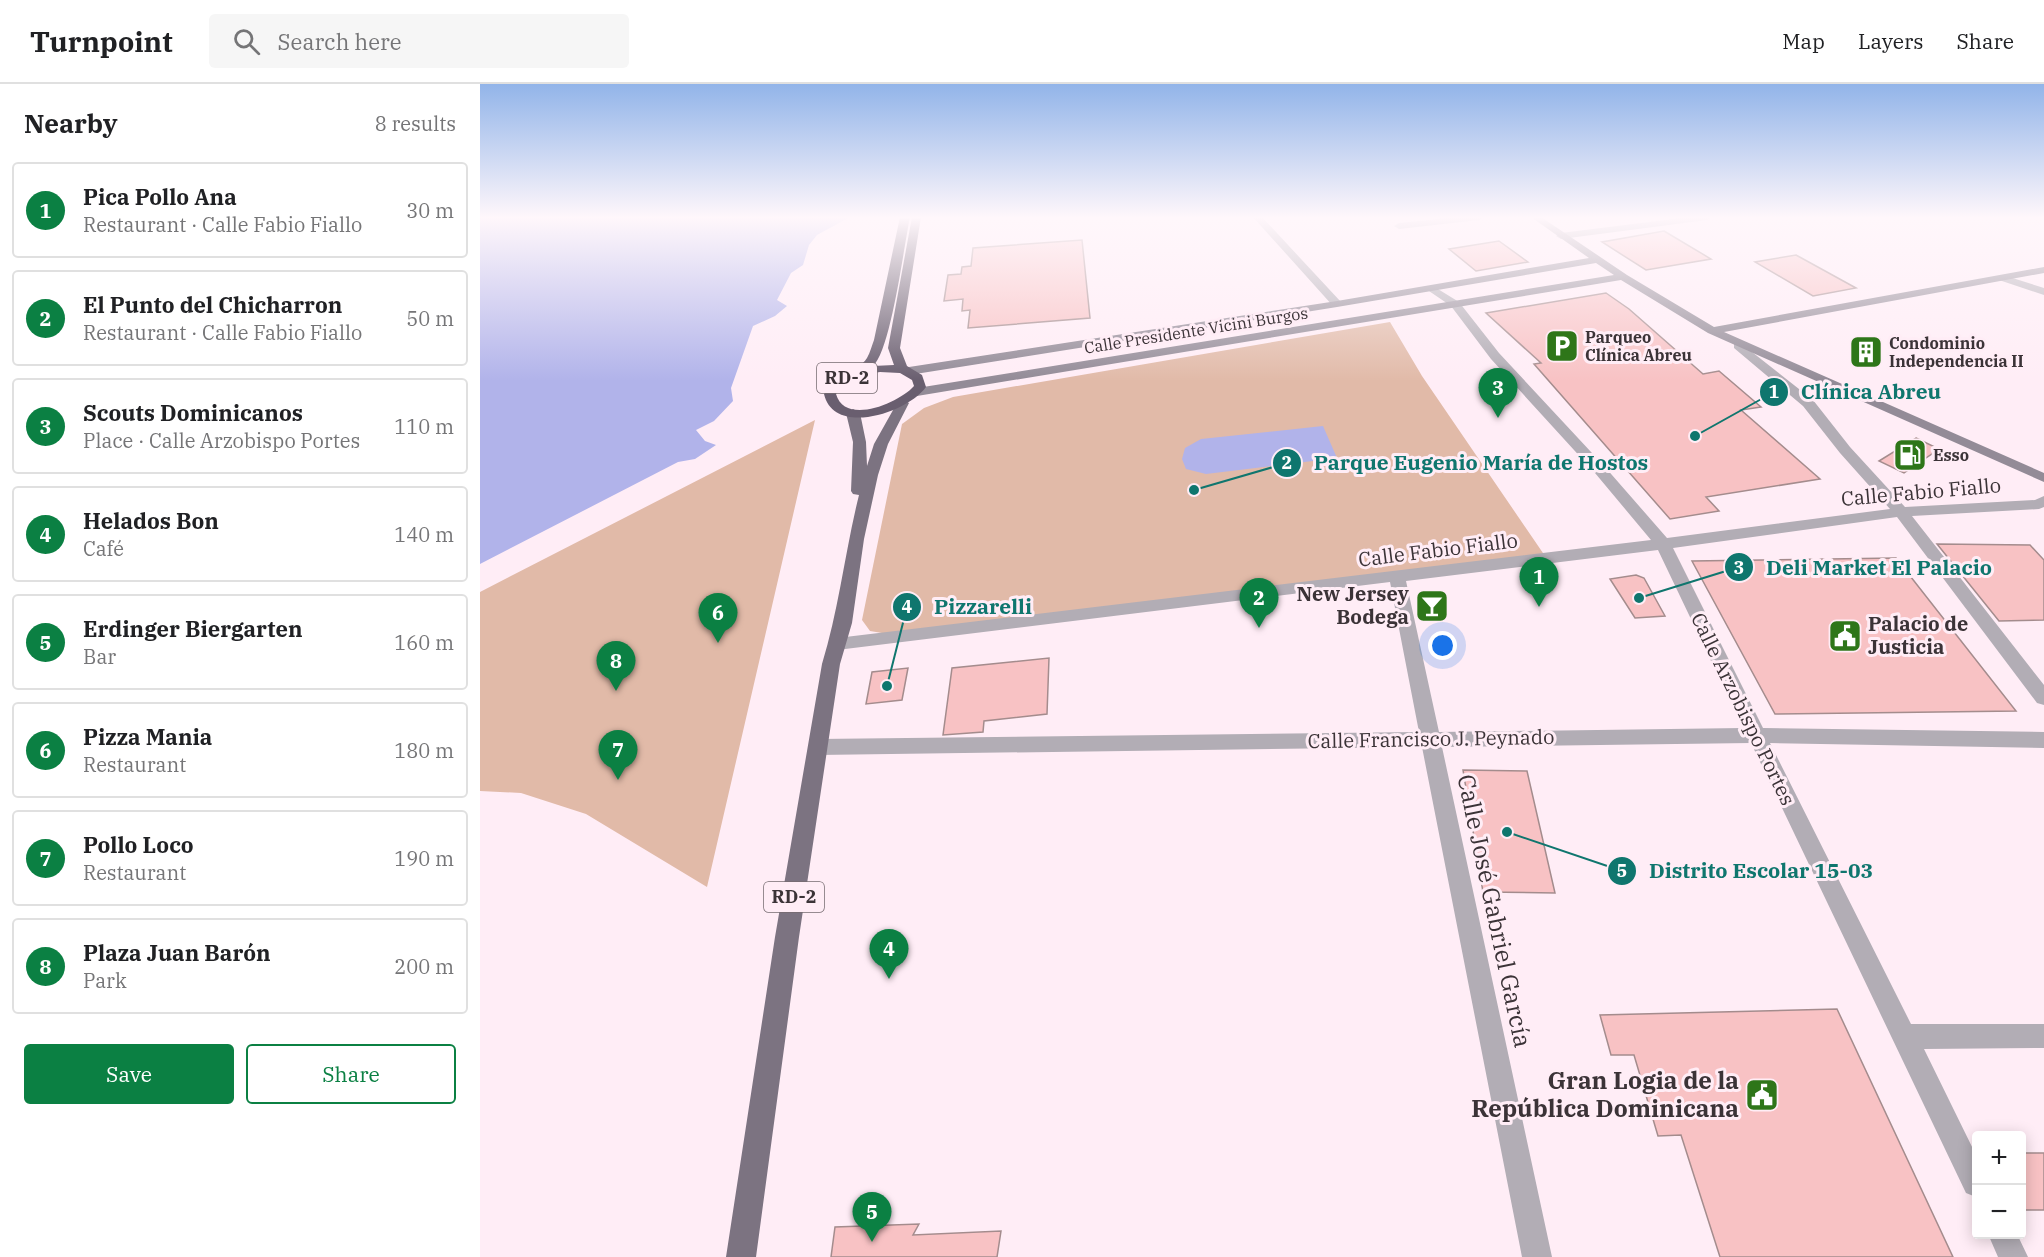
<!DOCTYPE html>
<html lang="en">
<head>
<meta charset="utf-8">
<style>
	:root { --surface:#fff; --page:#f6f6f6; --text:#202124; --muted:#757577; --line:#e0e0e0; --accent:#0b8043 }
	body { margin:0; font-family:"IBM Plex Serif",serif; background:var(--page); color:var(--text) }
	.controls { position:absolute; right:18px; bottom:18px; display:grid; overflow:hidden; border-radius:6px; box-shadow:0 3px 15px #0003 }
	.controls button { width:54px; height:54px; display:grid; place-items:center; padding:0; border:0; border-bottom:2px solid var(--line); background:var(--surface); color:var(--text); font:30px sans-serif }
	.you { position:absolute; left:963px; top:562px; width:21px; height:21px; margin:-15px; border:4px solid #fff; border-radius:50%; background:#1a73e8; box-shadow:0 0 0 9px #1a73e833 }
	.badge { display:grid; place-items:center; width:39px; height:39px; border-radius:50%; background:var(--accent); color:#fff; font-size:20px; font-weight:700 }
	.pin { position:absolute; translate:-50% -50px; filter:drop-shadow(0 2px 3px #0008) }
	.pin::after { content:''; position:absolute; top:32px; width:21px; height:18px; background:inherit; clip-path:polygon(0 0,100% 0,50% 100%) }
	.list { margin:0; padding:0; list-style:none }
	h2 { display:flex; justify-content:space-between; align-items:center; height:78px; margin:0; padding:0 24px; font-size:26px }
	h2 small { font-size:20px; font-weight:400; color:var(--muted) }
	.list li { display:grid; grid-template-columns:39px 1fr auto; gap:18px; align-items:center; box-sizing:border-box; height:96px; margin:0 12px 12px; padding:0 12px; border:2px solid var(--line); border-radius:6px }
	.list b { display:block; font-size:22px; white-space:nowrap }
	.list p { margin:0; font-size:20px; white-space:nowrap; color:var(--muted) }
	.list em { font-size:20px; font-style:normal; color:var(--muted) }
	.actions { display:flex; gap:12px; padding:18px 24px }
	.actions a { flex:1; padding:14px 0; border:2px solid var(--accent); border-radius:6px; text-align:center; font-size:21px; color:var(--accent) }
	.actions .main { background:var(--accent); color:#fff }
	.icon { flex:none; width:33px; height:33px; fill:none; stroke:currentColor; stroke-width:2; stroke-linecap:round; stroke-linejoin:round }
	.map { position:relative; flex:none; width:1564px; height:1173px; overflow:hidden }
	header { display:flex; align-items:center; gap:36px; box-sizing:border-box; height:84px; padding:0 30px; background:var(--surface); border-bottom:2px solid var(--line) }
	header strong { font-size:28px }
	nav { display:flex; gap:33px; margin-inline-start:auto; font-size:21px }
	.search { width:420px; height:54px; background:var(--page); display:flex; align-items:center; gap:15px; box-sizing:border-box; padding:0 21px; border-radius:6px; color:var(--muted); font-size:22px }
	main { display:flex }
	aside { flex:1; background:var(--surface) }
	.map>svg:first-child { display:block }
	.green { fill:#e1baa8 }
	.water { fill:#b1b3ea }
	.building { fill:#f8c2c4; stroke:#a48c8d; stroke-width:1.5 }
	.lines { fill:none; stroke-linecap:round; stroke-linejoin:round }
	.street { fill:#b2adb5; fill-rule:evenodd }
	.secondary { fill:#938b97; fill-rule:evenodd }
	.primary { fill:#7c7381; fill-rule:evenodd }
	.highway { fill:#695e6f; fill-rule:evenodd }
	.labels { text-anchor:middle; stroke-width:6; stroke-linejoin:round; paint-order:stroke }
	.far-street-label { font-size:16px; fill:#3b3337; stroke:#ffedf6 }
	.far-poi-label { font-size:16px; font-weight:bold; fill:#3b3337; stroke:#ffedf6; text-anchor:start }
	.shield { fill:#ffedf6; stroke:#766b70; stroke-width:1.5 }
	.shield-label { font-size:18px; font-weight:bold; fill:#3b3337 }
	.street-label { font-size:20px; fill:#3b3337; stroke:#ffedf6 }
	.poi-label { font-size:20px; font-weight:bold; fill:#3b3337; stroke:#ffedf6; text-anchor:end }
	.near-street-label { font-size:24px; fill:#3b3337; stroke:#ffedf6 }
	.near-poi-label { font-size:24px; font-weight:bold; fill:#3b3337; stroke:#ffedf6; text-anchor:end }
	.leader { fill:none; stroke:#0f766e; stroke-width:2 }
	.callout-dot { fill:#0f766e; stroke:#ffedf6; stroke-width:2 }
	.mark-label { font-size:18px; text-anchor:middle; font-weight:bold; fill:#fff }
	.callout-label { font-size:21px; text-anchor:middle; font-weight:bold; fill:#0f766e; stroke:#ffedf6; stroke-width:6; stroke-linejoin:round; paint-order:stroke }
</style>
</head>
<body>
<header>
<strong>Turnpoint</strong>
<div class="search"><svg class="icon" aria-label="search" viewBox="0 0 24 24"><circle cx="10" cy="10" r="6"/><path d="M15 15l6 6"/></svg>Search here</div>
<nav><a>Map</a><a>Layers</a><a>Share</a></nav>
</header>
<main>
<aside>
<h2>Nearby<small>8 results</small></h2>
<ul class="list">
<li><span class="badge">1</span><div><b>Pica Pollo Ana</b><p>Restaurant · Calle Fabio Fiallo</p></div><em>30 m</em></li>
<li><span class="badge">2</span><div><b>El Punto del Chicharron</b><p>Restaurant · Calle Fabio Fiallo</p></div><em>50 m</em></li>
<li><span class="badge">3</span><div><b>Scouts Dominicanos</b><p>Place · Calle Arzobispo Portes</p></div><em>110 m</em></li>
<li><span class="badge">4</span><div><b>Helados Bon</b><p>Café</p></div><em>140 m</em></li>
<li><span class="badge">5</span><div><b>Erdinger Biergarten</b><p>Bar</p></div><em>160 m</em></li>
<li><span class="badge">6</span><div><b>Pizza Mania</b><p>Restaurant</p></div><em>180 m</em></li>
<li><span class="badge">7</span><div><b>Pollo Loco</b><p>Restaurant</p></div><em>190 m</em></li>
<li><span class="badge">8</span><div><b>Plaza Juan Barón</b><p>Park</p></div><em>200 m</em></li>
</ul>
<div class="actions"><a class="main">Save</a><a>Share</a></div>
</aside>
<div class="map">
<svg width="1564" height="1173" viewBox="0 0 1564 1173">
	<rect width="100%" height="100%" fill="#ffedf6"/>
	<path class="green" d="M 910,238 L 942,292 L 1065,472 L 408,550 L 390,547 L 382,536 L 422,340 L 444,324 L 473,313 Z
		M 335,336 L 227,803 L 106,730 L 41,709 L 0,707 L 0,508 Z"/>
	<path class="water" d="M 0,133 L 370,133 L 337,151 L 329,161 L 323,181 L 311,189 L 297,216 L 307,222 L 295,232 L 273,242 L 251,304 L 253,317 L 234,337 L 216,346 L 225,357 L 236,361 L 215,375 L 198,378 L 0,480 Z
		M 843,342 L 857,374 L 726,390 L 706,385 L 702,375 L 705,364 L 721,355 Z"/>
	<path class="building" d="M 1184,147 L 1231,175 L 1166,186 L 1122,158 Z
		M 602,156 L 610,234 L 488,244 L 490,226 L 482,227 L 483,215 L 464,217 L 468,191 L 481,190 L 482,183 L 491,182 L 493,164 Z
		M 1019,157 L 1048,178 L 996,187 L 969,165 Z
		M 1316,171 L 1376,204 L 1333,212 L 1275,178 Z
		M 1126,209 L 1149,225 L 1223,290 L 1239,287 L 1281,323 L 1261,326 L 1340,395 L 1226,413 L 1239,427 L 1190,435 L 1054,280 L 1061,279 L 1006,229 Z
		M 1436,354 L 1459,365 L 1424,389 L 1399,377 Z
		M 1457,460 L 1550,461 L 1564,476 L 1564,536 L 1519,537 Z
		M 1416,474 L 1536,627 L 1295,630 L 1212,477 Z
		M 1156,491 L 1164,494 L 1185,532 L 1155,534 L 1130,495 Z
		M 569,574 L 567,630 L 504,637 L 503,648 L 463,651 L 472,584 Z
		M 428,584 L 422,616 L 386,620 L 392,588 Z
		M 983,686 L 1047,687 L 1075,809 L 1003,808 Z
		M 1357,925 L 1473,1173 L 1240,1173 L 1201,1051 L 1178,1052 L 1154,971 L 1131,971 L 1120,931 Z
		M 1542,1069 L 1564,1069 L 1564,1126 L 1542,1126 Z
		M 439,1140 L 433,1151 L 521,1147 L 517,1173 L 351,1173 L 355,1143 Z"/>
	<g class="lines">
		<path class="street" d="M 773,133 L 782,133 L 861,218 L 861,222 L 853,222 Z
			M 978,133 L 1004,133 L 999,136 L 919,145 L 914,142 L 919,139 Z
			M 1209,133 L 1232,133 L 1227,136 L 1081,155 L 1076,152 L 1081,149 Z
			M 1523,191 L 1564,204 L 1564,211 L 1519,196 L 1518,194 Z
			M 953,202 L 979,218 L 1019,269 L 1125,383 L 1187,454 L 1410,425 L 1360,369 L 1323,322 L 1254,264 L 1254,258 L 1258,257 L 1333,316 L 1370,363 L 1425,423 L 1555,416 L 1564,412 L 1564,423 L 1559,425 L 1432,432 L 1564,601 L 1564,621 L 1557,619 L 1417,433 L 1193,464 L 1283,644 L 1564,648 L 1564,664 L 1290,659 L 1431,940 L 1564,940 L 1564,964 L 1444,965 L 1496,1071 L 1496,1113 L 1486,1109 L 1271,659 L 962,663 L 1072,1173 L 1042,1173 L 942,663 L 338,671 L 331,669 L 328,663 L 331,657 L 338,655 L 939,648 L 910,498 L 357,566 L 351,564 L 348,560 L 351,556 L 357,554 L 1171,456 L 1115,389 L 1011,275 L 971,222 L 949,207 L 948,205 ZM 1178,466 L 1263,644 L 959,648 L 926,497 Z
			M 1508,1150 L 1537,1150 L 1548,1173 L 1518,1173 Z"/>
		<path class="secondary" d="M 1051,133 L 1061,133 L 1147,191 L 1234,243 L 1564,183 L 1564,189 L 1244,248 L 1564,389 L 1564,398 L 1228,249 L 1141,196 L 437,312 L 431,308 L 437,304 L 1134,191 L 1116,179 L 857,223 L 429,291 L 423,287 L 429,283 L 857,217 L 1109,174 Z"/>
		<path class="primary" d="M 423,315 L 429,319 L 408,360 L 398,391 L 384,455 L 372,539 L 360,580 L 319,853 L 276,1173 L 246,1173 L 295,853 L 342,580 C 359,525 365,467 379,411 L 373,410 L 371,407 L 373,358 L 366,329 L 373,325 L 380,329 L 386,358 L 387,382 L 394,360 L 417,319 Z"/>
		<path class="highway" d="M 420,133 L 430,133 C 424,161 411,266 393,282 L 414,281 L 408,264 L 432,133 L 441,133 L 420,264 L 427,282 L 442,291 L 446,303 C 427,329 354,353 344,310 C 356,292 377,289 387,274 C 390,269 392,261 394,256 ZM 400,288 L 420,289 L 432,296 L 434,302 C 419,319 365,342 356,310 C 367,295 383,291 400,288 Z"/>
	</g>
	<linearGradient id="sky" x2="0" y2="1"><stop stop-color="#92b4e9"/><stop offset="0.45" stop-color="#fff7fb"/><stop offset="1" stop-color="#fff7fb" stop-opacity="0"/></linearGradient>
	<rect width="1564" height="297" fill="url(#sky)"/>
	<defs>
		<g id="parking-square" transform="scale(1.725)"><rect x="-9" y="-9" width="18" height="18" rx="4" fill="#2e7619" stroke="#ffedf6"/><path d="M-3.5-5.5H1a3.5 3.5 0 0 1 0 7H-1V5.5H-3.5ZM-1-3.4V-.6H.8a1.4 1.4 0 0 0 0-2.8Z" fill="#fff"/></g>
		<g id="building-square" transform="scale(1.725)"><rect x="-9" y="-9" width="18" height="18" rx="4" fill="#2e7619" stroke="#ffedf6"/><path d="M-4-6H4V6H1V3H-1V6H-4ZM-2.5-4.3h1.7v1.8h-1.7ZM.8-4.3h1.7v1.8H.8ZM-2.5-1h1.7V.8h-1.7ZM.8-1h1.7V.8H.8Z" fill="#fff"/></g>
		<g id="fuel-square" transform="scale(1.725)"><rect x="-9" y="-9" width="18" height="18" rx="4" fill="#2e7619" stroke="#ffedf6"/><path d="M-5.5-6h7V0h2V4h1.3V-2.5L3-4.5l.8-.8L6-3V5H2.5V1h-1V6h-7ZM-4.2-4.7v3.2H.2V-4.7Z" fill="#fff"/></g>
		<g id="bar-square" transform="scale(1.725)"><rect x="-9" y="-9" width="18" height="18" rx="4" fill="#2e7619" stroke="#ffedf6"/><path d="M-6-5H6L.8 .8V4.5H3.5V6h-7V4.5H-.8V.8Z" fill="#fff"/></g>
		<g id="civic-square" transform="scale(1.725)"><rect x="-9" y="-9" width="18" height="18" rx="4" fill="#2e7619" stroke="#ffedf6"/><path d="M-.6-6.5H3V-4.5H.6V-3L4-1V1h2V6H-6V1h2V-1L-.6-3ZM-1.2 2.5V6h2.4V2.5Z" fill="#fff"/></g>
	</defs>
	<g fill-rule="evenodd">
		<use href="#parking-square" x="1082" y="262"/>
		<use href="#building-square" x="1386" y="268"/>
		<use href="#fuel-square" x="1430" y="371"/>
		<use href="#bar-square" x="952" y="522"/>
		<use href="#civic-square" x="1365" y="552"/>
		<use href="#civic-square" x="1282" y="1011"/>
	</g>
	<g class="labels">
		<g class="far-street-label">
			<text transform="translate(716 246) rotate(-9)" y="6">Calle Presidente Vicini Burgos</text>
		</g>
		<g class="far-poi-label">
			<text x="1105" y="259">Parqueo<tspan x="1105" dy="18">Clínica Abreu</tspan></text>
			<text x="1409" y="265">Condominio<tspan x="1409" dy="18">Independencia II</tspan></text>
			<text x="1453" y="377">Esso</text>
		</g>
		<g class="shield">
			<rect x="337" y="279" width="60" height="30" rx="4.5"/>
			<rect x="284" y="798" width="60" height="30" rx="4.5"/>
		</g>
		<g class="shield-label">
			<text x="367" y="300">RD-2</text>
			<text x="314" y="819">RD-2</text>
		</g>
		<g class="street-label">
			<text transform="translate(1441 408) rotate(-5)" y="7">Calle Fabio Fiallo</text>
			<text transform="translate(958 466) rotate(-7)" y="7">Calle Fabio Fiallo</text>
			<text transform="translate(1263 625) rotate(64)" y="7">Calle Arzobispo Portes</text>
			<text transform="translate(951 655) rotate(-1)" y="7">Calle Francisco J. Peynado</text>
		</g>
		<g class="poi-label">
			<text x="929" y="517">New Jersey<tspan x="929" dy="23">Bodega</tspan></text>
			<text x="1388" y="547" text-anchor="start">Palacio de<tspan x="1388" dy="23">Justicia</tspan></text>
		</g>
		<g class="near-street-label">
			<text transform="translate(1014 827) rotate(78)" y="8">Calle José Gabriel García</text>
		</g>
		<g class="near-poi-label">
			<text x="1259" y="1005">Gran Logia de la<tspan x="1259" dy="28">República Dominicana</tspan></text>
		</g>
	</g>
	<path class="leader" d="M1215 352L1294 308M714 406L807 379M1159 514L1259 483M407 602L427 523M1027 748L1142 787"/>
	<g class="callout-dot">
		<circle cx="1215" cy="352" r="6"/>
		<circle cx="714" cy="406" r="6"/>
		<circle cx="1159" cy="514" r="6"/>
		<circle cx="407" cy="602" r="6"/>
		<circle cx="1027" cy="748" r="6"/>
		<circle cx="1294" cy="308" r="15"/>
		<circle cx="807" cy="379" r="15"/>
		<circle cx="1259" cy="483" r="15"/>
		<circle cx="427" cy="523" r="15"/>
		<circle cx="1142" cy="787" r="15"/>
	</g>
	<g class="mark-label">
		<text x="1294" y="314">1</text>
		<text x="807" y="385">2</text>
		<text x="1259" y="490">3</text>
		<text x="427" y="529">4</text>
		<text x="1142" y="793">5</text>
	</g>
	<g class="callout-label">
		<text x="1391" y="315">Clínica Abreu</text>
		<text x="1001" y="386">Parque Eugenio María de Hostos</text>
		<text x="1399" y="491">Deli Market El Palacio</text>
		<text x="503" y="530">Pizzarelli</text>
		<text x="1281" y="794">Distrito Escolar 15-03</text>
	</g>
</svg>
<div class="controls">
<button>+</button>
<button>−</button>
</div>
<div class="you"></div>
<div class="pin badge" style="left:1059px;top:523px">1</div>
<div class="pin badge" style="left:779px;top:544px">2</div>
<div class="pin badge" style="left:1018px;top:334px">3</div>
<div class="pin badge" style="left:409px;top:895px">4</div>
<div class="pin badge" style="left:392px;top:1158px">5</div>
<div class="pin badge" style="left:238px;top:559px">6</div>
<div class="pin badge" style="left:138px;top:696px">7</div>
<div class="pin badge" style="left:136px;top:607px">8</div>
</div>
</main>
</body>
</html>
